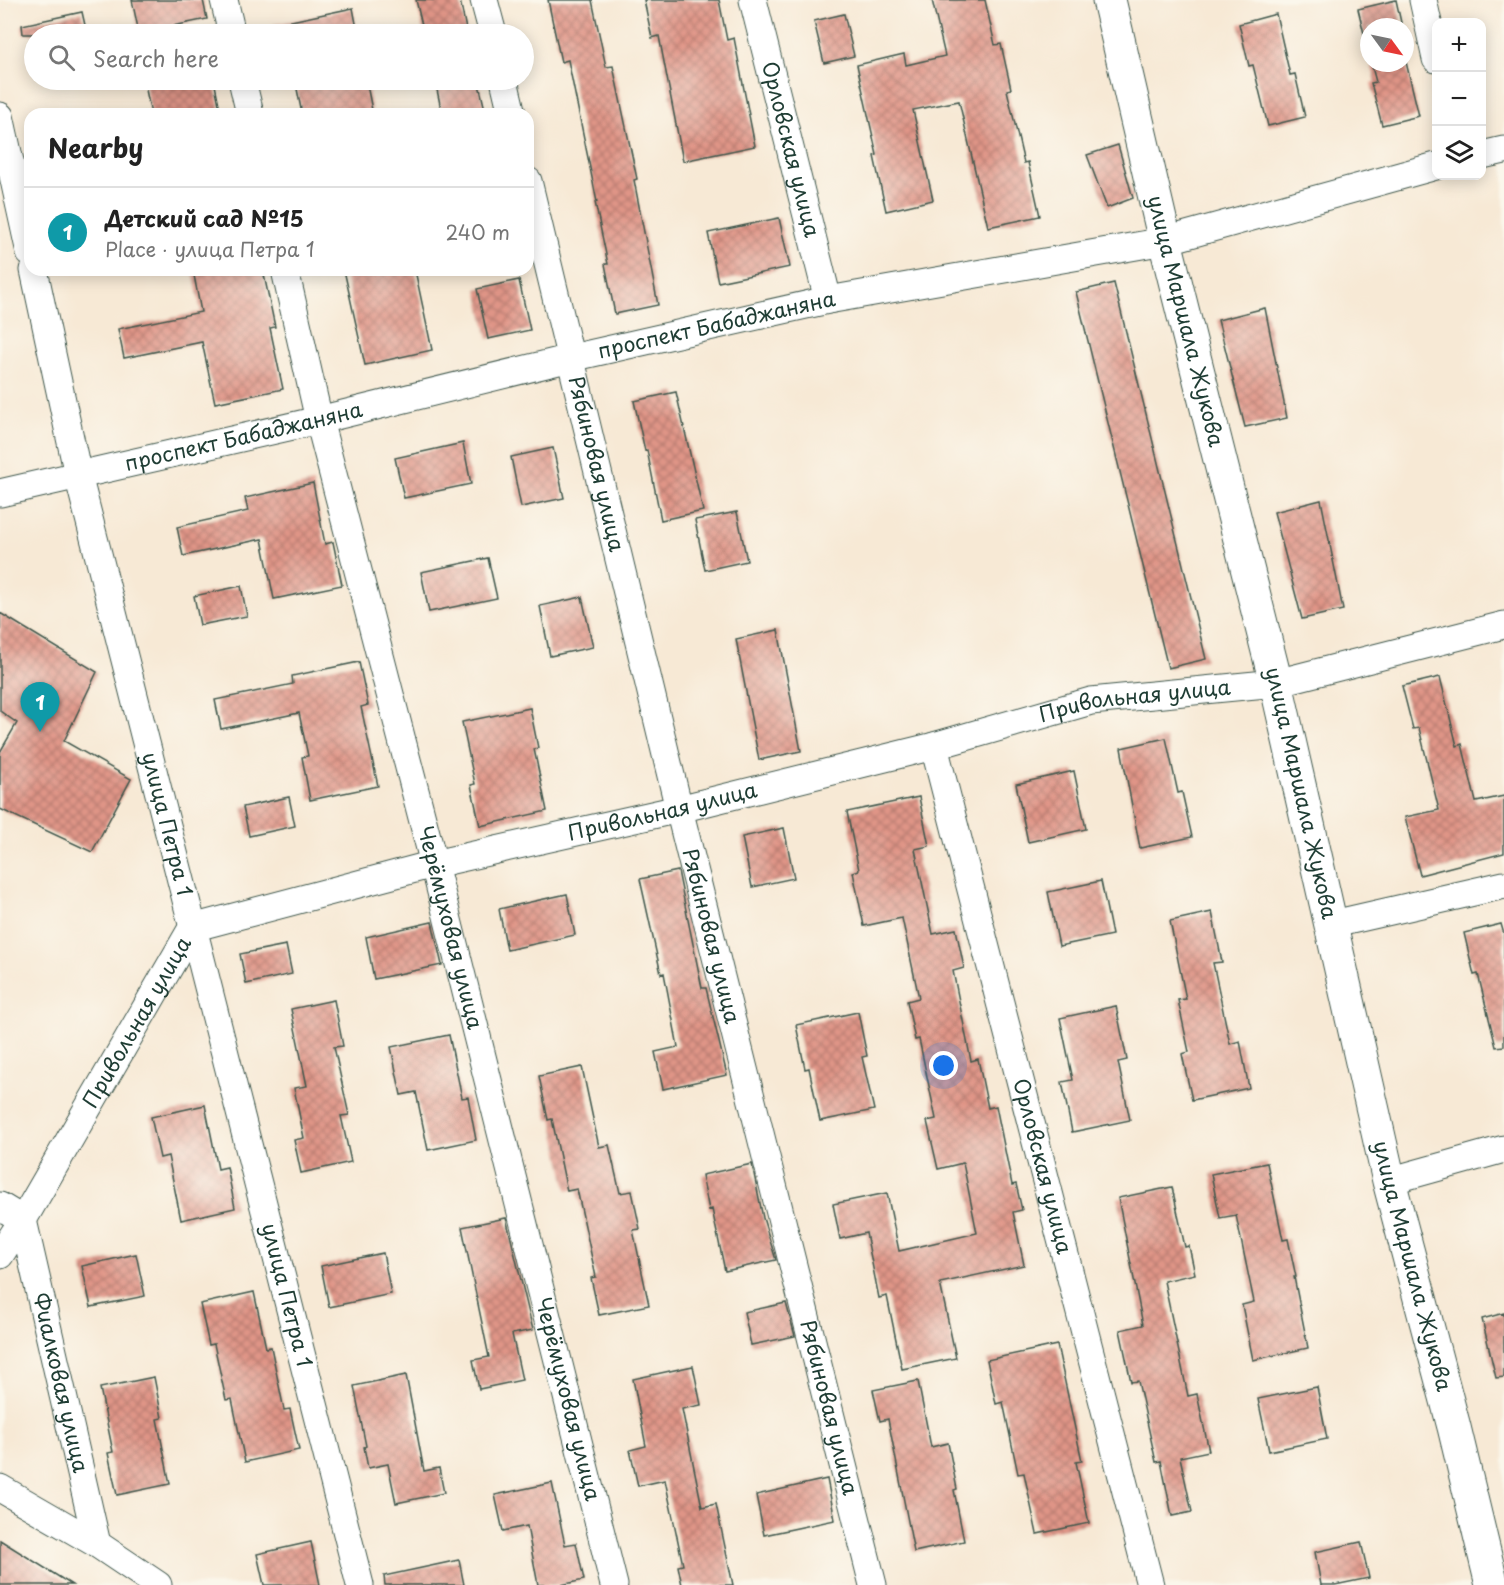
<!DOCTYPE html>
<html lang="en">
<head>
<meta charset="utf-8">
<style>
	:root { --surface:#fff; --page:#f2f2f2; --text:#222; --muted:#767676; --line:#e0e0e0; --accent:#7c3aed }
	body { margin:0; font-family:"Playpen Sans",sans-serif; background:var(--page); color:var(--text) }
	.controls { position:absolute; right:18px; top:18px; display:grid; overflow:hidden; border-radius:12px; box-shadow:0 3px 15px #0003 }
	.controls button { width:54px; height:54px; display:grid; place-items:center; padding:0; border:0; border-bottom:2px solid var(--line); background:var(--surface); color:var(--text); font:30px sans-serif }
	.compass { position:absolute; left:1360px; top:18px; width:54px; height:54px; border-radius:50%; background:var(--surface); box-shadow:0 3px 15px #0003; rotate:123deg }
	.you { position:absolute; left:944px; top:1066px; width:21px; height:21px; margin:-15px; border:4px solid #fff; border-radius:50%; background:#1a73e8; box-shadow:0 0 0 9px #1a73e833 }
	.badge { display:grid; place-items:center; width:39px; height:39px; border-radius:50%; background:var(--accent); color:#fff; font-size:20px; font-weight:700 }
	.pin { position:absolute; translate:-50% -50px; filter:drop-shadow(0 2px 3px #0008) }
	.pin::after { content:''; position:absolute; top:32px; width:21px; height:18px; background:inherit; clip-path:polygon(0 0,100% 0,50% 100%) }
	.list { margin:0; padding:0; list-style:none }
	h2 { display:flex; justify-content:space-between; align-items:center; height:78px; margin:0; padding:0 24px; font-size:26px }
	h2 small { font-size:20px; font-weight:400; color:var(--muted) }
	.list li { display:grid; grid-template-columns:39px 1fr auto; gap:18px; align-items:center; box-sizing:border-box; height:90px; padding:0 24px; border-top:2px solid var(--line) }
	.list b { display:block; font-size:22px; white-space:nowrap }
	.list p { margin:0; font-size:20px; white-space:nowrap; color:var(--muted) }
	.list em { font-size:20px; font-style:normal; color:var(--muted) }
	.icon { flex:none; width:33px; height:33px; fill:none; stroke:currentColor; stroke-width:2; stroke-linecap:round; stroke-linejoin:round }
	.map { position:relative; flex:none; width:1504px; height:1585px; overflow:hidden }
	.search { position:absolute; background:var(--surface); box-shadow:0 3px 15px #0003; left:24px; top:24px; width:510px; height:66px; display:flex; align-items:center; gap:15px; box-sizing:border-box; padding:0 21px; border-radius:33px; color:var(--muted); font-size:22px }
	.panel { position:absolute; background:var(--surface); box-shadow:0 3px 15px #0003; left:24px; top:108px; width:510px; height:168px; border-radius:18px }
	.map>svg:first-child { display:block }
	.building { fill:url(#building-cross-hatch) }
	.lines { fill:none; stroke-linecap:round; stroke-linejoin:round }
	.street-casing { stroke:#3f574c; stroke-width:29 }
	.secondary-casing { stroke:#3f574c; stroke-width:35 }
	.street { stroke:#fff; stroke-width:27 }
	.secondary { stroke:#fff; stroke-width:33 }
	.labels { text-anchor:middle; stroke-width:6; stroke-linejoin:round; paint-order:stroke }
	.street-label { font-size:21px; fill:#1f3d34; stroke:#fbf7ec }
</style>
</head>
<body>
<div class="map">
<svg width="1504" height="1585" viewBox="0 0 1504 1585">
	<defs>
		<pattern id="building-cross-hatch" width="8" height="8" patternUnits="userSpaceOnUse" patternTransform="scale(1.5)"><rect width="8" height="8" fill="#e09587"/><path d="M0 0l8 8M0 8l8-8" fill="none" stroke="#b57b6f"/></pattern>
	</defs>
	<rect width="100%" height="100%" fill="#fbf7ec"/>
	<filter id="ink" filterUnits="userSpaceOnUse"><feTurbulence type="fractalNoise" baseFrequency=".0167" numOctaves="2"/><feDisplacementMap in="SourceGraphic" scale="12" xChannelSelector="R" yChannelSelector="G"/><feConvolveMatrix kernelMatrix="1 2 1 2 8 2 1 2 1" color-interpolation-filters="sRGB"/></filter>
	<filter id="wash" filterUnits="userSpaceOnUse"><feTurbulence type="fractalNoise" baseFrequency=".008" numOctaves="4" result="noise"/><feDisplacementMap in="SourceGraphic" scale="24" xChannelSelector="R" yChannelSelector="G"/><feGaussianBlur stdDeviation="1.35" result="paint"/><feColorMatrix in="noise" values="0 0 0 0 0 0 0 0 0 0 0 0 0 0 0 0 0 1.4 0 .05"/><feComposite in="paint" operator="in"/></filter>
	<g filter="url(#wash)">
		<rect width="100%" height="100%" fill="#f7e9d5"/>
		<g id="blocks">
			<path class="building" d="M 132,0 L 203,0 L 207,19 L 139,33 Z
				M 416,0 L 460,0 L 467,34 L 424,34 Z
				M 548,0 L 592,0 L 606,67 L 613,66 L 637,179 L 634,180 L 658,305 L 615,314 L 605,264 L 608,264 L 595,202 L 597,202 L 568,60 L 561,62 Z
				M 644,0 L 719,0 L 727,40 L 734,38 L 755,146 L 683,161 L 659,36 L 652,38 Z
				M 932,0 L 985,0 L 995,45 L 1001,44 L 1011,89 L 1007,90 L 1024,163 L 1028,162 L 1040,216 L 988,227 L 959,101 L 913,110 L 933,200 L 886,211 L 874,156 L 877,155 L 857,65 L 904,54 L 906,65 L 945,56 Z
				M 1396,0 L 1402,27 L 1369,27 L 1369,54 L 1358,9 Z
				M 353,8 L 358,34 L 273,34 L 272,25 Z
				M 82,12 L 87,34 L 23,34 L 22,25 Z
				M 844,14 L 854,56 L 824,63 L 814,21 Z
				M 1276,14 L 1290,75 L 1295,74 L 1305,117 L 1268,126 L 1253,65 L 1249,66 L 1239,24 Z
				M 1405,58 L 1419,116 L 1382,125 L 1371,83 L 1376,82 L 1371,63 L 1405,63 Z
				M 144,80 L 214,80 L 221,114 L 151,114 Z
				M 318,80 L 366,80 L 372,110 L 354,114 L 302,114 L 296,84 Z
				M 435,80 L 478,80 L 486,114 L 442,114 Z
				M 1118,145 L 1133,198 L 1107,208 L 1087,155 Z
				M 779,218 L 790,267 L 718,282 L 708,233 Z
				M 193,270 L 263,270 L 275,327 L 270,328 L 283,389 L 215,403 L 202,342 L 124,358 L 118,329 L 201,312 Z
				M 344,270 L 415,270 L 432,350 L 365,365 Z
				M 519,280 L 530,330 L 488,339 L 477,289 Z
				M 1114,283 L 1206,659 L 1168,668 L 1076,292 Z
				M 1265,308 L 1287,418 L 1245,427 L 1218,320 Z
				M 676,392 L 703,511 L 661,520 L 647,450 L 645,451 L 634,401 Z
				M 463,443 L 471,484 L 404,498 L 395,458 Z
				M 553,448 L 564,498 L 521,507 L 511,457 Z
				M 313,483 L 325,544 L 333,542 L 342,585 L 274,599 L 262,539 L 183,556 L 177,527 L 248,511 L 245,498 Z
				M 1321,500 L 1343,610 L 1302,619 L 1274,512 Z
				M 737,512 L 747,561 L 705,570 L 695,520 Z
				M 488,558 L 497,598 L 429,612 L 421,572 Z
				M 241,586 L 247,616 L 200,625 L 194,596 Z
				M 582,597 L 593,647 L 550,656 L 540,606 Z
				M 0,613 L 97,672 L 64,741 L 131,779 L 92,852 L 0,809 L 0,752 L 17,723 L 0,711 Z
				M 778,630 L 801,751 L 759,760 L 736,639 Z
				M 359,662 L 368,705 L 361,707 L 378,786 L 310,800 L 302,757 L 308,756 L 299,713 L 221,729 L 215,700 L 293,684 L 292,676 Z
				M 1440,677 L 1457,746 L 1462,744 L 1476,802 L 1504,796 L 1504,853 L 1420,875 L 1405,817 L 1439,810 L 1419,728 L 1413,729 L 1402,686 Z
				M 530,708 L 538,748 L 534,749 L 547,811 L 480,826 L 471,785 L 475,784 L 462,722 Z
				M 1166,738 L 1178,793 L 1182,792 L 1192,837 L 1140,848 L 1121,748 Z
				M 1074,771 L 1086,829 L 1028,842 L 1016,784 Z
				M 289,797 L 295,826 L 249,836 L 243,807 Z
				M 919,797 L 929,846 L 915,849 L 933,934 L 956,929 L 964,968 L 953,971 L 971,1061 L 978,1059 L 988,1108 L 996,1106 L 1012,1185 L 1016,1184 L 1022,1210 L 1013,1212 L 1024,1265 L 940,1283 L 956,1358 L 902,1369 L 887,1296 L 879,1298 L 866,1233 L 840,1239 L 833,1204 L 887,1193 L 899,1251 L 977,1233 L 963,1163 L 938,1169 L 927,1121 L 936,1119 L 919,1039 L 915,1040 L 907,1001 L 919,998 L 902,918 L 864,926 L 853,872 L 859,870 L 847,812 Z
				M 784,828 L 794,878 L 752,887 L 742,837 Z
				M 678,871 L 702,988 L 706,988 L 727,1075 L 663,1089 L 655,1052 L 678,1047 L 664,973 L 661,974 L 640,879 Z
				M 1101,881 L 1112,935 L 1059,946 L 1048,892 Z
				M 567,894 L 575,935 L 507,950 L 499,909 Z
				M 1212,912 L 1222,962 L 1213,963 L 1230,1044 L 1240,1041 L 1249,1088 L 1192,1100 L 1182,1054 L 1189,1052 L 1178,1000 L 1186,999 L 1170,921 Z
				M 432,922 L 442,965 L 374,979 L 366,937 Z
				M 1501,924 L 1504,934 L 1504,1046 L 1496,1047 L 1478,974 L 1474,975 L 1464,933 Z
				M 286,945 L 292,974 L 246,984 L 240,954 Z
				M 334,1000 L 343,1046 L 334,1047 L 349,1115 L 341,1116 L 351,1162 L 301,1173 L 294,1140 L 304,1138 L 294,1088 L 307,1086 L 291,1009 Z
				M 1116,1006 L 1127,1060 L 1118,1062 L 1130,1120 L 1072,1132 L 1062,1082 L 1073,1080 L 1060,1018 Z
				M 858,1012 L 867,1056 L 862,1057 L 874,1110 L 820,1121 L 809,1068 L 805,1069 L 796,1025 Z
				M 449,1035 L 462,1098 L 468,1097 L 476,1140 L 428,1150 L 416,1092 L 401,1095 L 391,1047 Z
				M 582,1067 L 599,1147 L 609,1145 L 620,1193 L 632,1191 L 640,1229 L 633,1230 L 649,1305 L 599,1315 L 591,1278 L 596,1277 L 577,1189 L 567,1191 L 552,1119 L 548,1120 L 539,1076 Z
				M 205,1105 L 218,1169 L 227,1167 L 235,1208 L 181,1220 L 168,1156 L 160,1158 L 151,1117 Z
				M 1267,1163 L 1283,1240 L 1288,1239 L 1296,1277 L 1294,1277 L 1308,1348 L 1253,1360 L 1242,1305 L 1254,1302 L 1236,1215 L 1220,1218 L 1211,1174 Z
				M 752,1164 L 763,1218 L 776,1260 L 725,1271 L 712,1209 L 709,1210 L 702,1175 Z
				M 1172,1187 L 1185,1247 L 1189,1246 L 1195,1274 L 1164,1281 L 1188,1396 L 1197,1394 L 1209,1451 L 1180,1457 L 1192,1512 L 1172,1516 L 1161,1461 L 1156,1462 L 1138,1381 L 1131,1382 L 1120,1330 L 1143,1325 L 1118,1198 Z
				M 506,1218 L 533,1330 L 512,1334 L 522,1380 L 479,1389 L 473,1360 L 489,1357 L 462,1227 Z
				M 383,1253 L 391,1294 L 329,1307 L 321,1266 Z
				M 136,1254 L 145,1296 L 91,1307 L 82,1266 Z
				M 254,1292 L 266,1348 L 271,1347 L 284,1410 L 290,1409 L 299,1450 L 245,1462 L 232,1399 L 226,1400 L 214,1344 L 209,1345 L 200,1304 Z
				M 786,1303 L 795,1336 L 751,1345 L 744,1312 Z
				M 1504,1313 L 1504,1377 L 1496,1378 L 1482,1319 Z
				M 1057,1345 L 1082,1461 L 1076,1462 L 1089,1523 L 1037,1534 L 1024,1473 L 1018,1474 L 1003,1402 L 996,1404 L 987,1360 Z
				M 693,1366 L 701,1405 L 682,1409 L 702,1507 L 716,1504 L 733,1585 L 682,1585 L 678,1566 L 683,1565 L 665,1480 L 638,1486 L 630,1450 L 646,1446 L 633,1379 Z
				M 406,1375 L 424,1471 L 439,1468 L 444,1493 L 396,1503 L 388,1464 L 368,1468 L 364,1447 L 366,1446 L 354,1386 Z
				M 154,1377 L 162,1418 L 157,1419 L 170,1484 L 117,1495 L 108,1453 L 113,1452 L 100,1388 Z
				M 918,1381 L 931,1447 L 948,1443 L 957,1489 L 954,1490 L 964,1541 L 914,1552 L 888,1419 L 880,1421 L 873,1390 Z
				M 1317,1387 L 1327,1439 L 1269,1451 L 1258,1399 Z
				M 827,1479 L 835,1520 L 764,1535 L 756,1495 Z
				M 552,1483 L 565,1545 L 576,1543 L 584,1580 L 561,1585 L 538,1585 L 527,1526 L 503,1531 L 495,1495 Z
				M 0,1540 L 72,1585 L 0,1585 Z
				M 311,1542 L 320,1585 L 264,1585 L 257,1554 Z
				M 1361,1542 L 1369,1578 L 1335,1585 L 1321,1585 L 1315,1552 Z
				M 459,1560 L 464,1585 L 385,1585 L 384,1576 Z"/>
		</g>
	</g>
	<g filter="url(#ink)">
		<use href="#blocks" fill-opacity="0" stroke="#3f574c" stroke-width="1.5"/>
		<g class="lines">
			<g class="street-casing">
				<g id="street">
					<path d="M 224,0 L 232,34"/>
					<path d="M 484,0 L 493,34"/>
					<path id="s1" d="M 753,0 L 828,300"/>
					<path d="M 1423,0 L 1436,59"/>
					<path d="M 242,80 L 250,114"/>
					<path d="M 504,80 L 512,114"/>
					<path d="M 0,116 L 30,253"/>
					<path d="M 1482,155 L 1504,150"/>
					<path id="s2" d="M 528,181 L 679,809 L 873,1585"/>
					<path id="s3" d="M 34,270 L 78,475 L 360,1585"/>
					<path id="s4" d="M 285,270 L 319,420 L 434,864 L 614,1585"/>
					<path id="s5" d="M 0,493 L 319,420 L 571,358 L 828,300 L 1165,241 L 1436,166"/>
					<path id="s6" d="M 934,746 L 1150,1585"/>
					<path d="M 1329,925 L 1504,885"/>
					<path d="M 1389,1181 L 1504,1149"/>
					<path id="s7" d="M 0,1206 L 23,1220 L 97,1544"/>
					<path id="s8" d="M 0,1255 L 23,1220 L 192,928 L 434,864 L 679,809 L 934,746 L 1091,701 L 1276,683 L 1504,625"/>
					<path d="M 0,1488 L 97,1544 L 158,1585"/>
				</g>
			</g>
			<g class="secondary-casing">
				<g id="secondary">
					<path id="s9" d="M 1109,0 L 1165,241 L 1276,683 L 1389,1181 L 1454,1427 L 1492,1585"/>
				</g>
			</g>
			<use href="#street" class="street"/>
			<use href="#secondary" class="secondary"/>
		</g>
	</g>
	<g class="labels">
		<g class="street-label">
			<text dy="7" stroke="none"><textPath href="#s1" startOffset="154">Орловская улица</textPath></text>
			<text dy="7" stroke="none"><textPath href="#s9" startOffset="330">улица Маршала Жукова</textPath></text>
			<text dy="7" stroke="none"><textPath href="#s5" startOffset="736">проспект Бабаджаняна</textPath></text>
			<text dy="7" stroke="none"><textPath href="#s5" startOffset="250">проспект Бабаджаняна</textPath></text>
			<text dy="7" stroke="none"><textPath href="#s2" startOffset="291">Рябиновая улица</textPath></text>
			<text dy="7" stroke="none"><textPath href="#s8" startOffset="1350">Привольная улица</textPath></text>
			<text dy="7" stroke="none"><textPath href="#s9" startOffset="816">улица Маршала Жукова</textPath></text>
			<text dy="7" stroke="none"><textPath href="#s8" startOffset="864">Привольная улица</textPath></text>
			<text dy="7" stroke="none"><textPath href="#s3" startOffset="570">улица Петра 1</textPath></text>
			<text dy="7" stroke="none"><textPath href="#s4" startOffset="678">Черёмуховая улица</textPath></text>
			<text dy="7" stroke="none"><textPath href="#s2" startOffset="777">Рябиновая улица</textPath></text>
			<text dy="7" stroke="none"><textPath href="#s8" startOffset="270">Привольная улица</textPath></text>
			<text dy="7" stroke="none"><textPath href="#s6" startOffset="434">Орловская улица</textPath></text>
			<text dy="7" stroke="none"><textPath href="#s9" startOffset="1302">улица Маршала Жукова</textPath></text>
			<text dy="7" stroke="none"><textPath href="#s3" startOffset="1056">улица Петра 1</textPath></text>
			<text dy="7" stroke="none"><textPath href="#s7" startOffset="194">Фиалковая улица</textPath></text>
			<text dy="7" stroke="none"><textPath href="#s4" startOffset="1164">Черёмуховая улица</textPath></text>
			<text dy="7" stroke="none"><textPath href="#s2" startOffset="1263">Рябиновая улица</textPath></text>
		</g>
	</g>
</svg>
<div class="controls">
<button>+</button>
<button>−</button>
<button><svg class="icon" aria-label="layers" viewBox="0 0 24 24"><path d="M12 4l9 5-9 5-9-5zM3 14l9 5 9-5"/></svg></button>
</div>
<svg class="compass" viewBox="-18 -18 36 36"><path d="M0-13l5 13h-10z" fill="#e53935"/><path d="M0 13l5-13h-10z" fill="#767676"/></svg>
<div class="you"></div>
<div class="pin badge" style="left:40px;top:732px;background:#0f9aa8">1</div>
<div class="search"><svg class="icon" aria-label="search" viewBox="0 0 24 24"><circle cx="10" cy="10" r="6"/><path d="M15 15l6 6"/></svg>Search here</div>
<section class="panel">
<h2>Nearby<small></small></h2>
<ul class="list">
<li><span class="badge" style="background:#0f9aa8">1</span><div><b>Детский сад №15</b><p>Place · улица Петра 1</p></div><em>240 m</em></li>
</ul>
</section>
</div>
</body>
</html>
